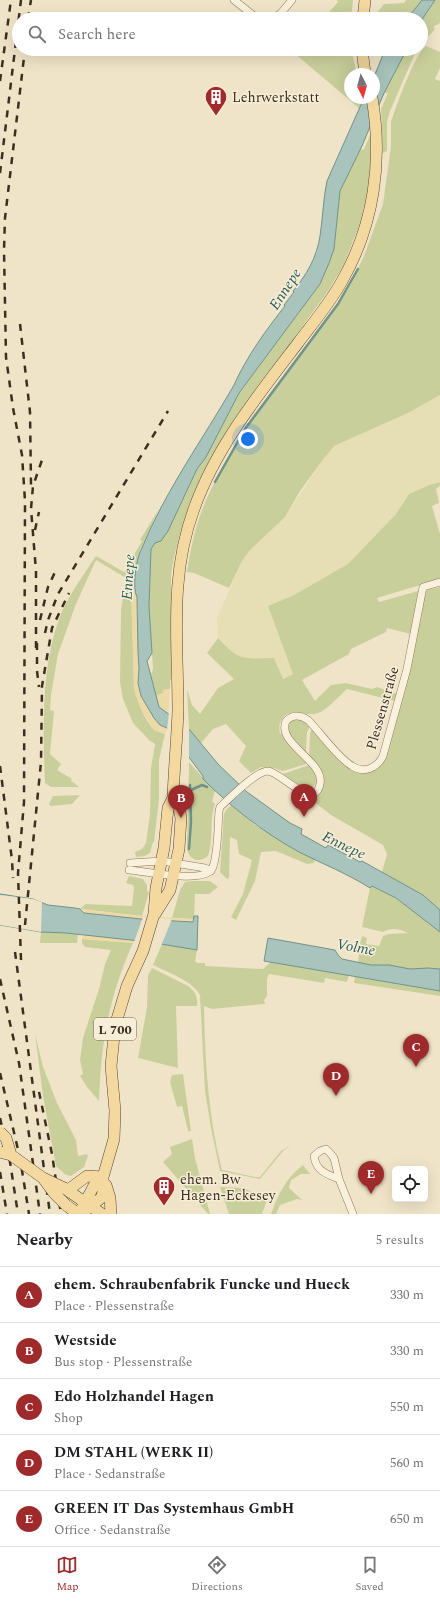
<!DOCTYPE html>
<html lang="en">
<head>
<meta charset="utf-8">
<style>
	:root { --surface:#fff; --page:#f6f6f6; --text:#202124; --muted:#757577; --line:#e0e0e0; --accent:#9e2a2b }
	body { margin:0; font-family:Spectral,serif; background:var(--page); color:var(--text) }
	.controls { position:absolute; right:12px; bottom:12px; display:grid; overflow:hidden; border-radius:6px; box-shadow:0 4px 16px #0002 }
	.controls button { width:36px; height:36px; display:grid; place-items:center; padding:0; border:0; border-bottom:1px solid var(--line); background:var(--surface); color:var(--text); font:20px sans-serif }
	.compass { position:absolute; left:344px; top:68px; width:36px; height:36px; border-radius:50%; background:var(--surface); box-shadow:0 4px 16px #0002; rotate:174deg }
	.you { position:absolute; left:248px; top:439px; width:14px; height:14px; margin:-10px; border:3px solid #fff; border-radius:50%; background:#1a73e8; box-shadow:0 0 0 6px #1a73e833 }
	.badge { display:grid; place-items:center; width:26px; height:26px; border-radius:50%; background:var(--accent); color:#fff; font-size:13px; font-weight:700 }
	.pin { position:absolute; translate:-50% -33px; filter:drop-shadow(0 1px 2px #0008) }
	.pin::after { content:''; position:absolute; top:21px; width:14px; height:12px; background:inherit; clip-path:polygon(0 0,100% 0,50% 100%) }
	.list { margin:0; padding:0; list-style:none }
	h2 { display:flex; justify-content:space-between; align-items:center; height:52px; margin:0; padding:0 16px; font-size:17px }
	h2 small { font-size:13px; font-weight:400; color:var(--muted) }
	.list li { display:grid; grid-template-columns:26px 1fr auto; gap:12px; align-items:center; box-sizing:border-box; height:56px; padding:0 16px; border-top:1px solid var(--line) }
	.list b { display:block; font-size:15px; white-space:nowrap }
	.list p { margin:0; font-size:13px; white-space:nowrap; color:var(--muted) }
	.list em { font-size:13px; font-style:normal; color:var(--muted) }
	.icon { flex:none; width:22px; height:22px; fill:none; stroke:currentColor; stroke-width:2; stroke-linecap:round; stroke-linejoin:round }
	.map { position:relative; flex:none; width:440px; height:1214px; overflow:hidden }
	.search { position:absolute; background:var(--surface); box-shadow:0 4px 16px #0002; left:12px; right:12px; top:12px; height:44px; display:flex; align-items:center; gap:10px; box-sizing:border-box; padding:0 14px; border-radius:22px; color:var(--muted); font-size:15px }
	.sheet { height:332px; background:var(--surface) }
	nav { display:flex; justify-content:space-around; align-items:center; box-sizing:border-box; height:56px; border-top:1px solid var(--line); background:var(--surface); font-size:11px; color:var(--muted) }
	nav a { display:grid; justify-items:center; gap:2px }
	nav .on { color:var(--accent) }
	.map>svg:first-child { display:block }
	.farmland { fill:#e6deb5 }
	.green { fill:#c9cf9b }
	.sand { fill:#ecd9a5 }
	.water { fill:#a9c4bc; stroke:#6f938a }
	.pier { fill:#f0e4c8 }
	.lines { fill:none; stroke-linecap:round; stroke-linejoin:round }
	.stream { stroke:#6f938a; stroke-width:2.5 }
	.street-casing { stroke:#8d765c; stroke-width:8 }
	.primary-casing { stroke:#5b4430; stroke-width:12 }
	.street { stroke:#faf1dc; stroke-width:7 }
	.primary { stroke:#f3d9a0; stroke-width:11 }
	.rail { stroke:#3d2e20; stroke-width:2.5; stroke-dasharray:7 7; stroke-linecap:butt }
	.primary-bridge-casing { stroke:#5b4430; stroke-width:12; stroke-linecap:butt }
	.primary-bridge { stroke:#f3d9a0; stroke-width:11 }
	.labels { text-anchor:middle; stroke-width:3; stroke-linejoin:round; paint-order:stroke }
	.shield { fill:#f7eed8; stroke:#756857; stroke-width:1 }
	.shield-label { font-size:13px; font-weight:bold; fill:#3d2e20 }
	.poi-label { font-size:14px; fill:#3d2e20; stroke:#f7eed8; text-anchor:start }
	.street-label { font-size:14px; fill:#3d2e20; stroke:#f7eed8 }
	.water-label { font-size:15px; font-style:italic; fill:#2f5d5a; stroke:#f7eed8 }
</style>
</head>
<body>
<div class="map">
<svg width="440" height="1214" viewBox="0 0 440 1214">
	<rect width="100%" height="100%" fill="#f0e4c8"/>
	<path class="farmland" d="M 440,395 L 440,482 L 429,485 L 409,494 L 396,514 L 348,564 L 294,595 L 268,606 L 293,674 L 283,679 L 274,658 L 243,658 L 231,652 L 218,638 L 217,618 L 242,561 L 250,550 L 285,517 L 322,461 L 334,446 L 408,413 Z"/>
	<path class="green" d="M 337,0 L 353,0 L 351,19 L 323,19 L 338,2 Z
		M 406,0 L 422,0 L 407,19 L 372,19 L 384,4 L 404,3 Z
		M 435,0 L 440,0 L 440,23 L 437,25 L 434,26 L 434,28 L 435,29 L 421,45 L 421,21 Z
		M 426,46 L 440,52 L 440,68 L 435,79 L 440,81 L 440,395 L 408,413 L 334,446 L 322,461 L 300,491 L 285,517 L 250,550 L 242,561 L 229,588 L 194,573 L 187,572 C 190,552 194,532 201,513 C 223,453 270,396 309,344 C 327,320 346,296 359,269 L 358,268 L 364,256 L 383,204 L 391,146 L 391,121 L 393,116 C 397,103 416,52 426,46 Z
		M 284,49 L 290,49 L 293,52 L 296,49 L 351,49 L 357,74 L 350,74 L 350,98 L 363,98 L 359,108 L 294,53 L 291,55 Z
		M 407,49 L 417,49 L 390,111 L 387,122 L 387,151 L 383,153 L 381,109 L 388,93 L 384,93 Z
		M 370,135 L 371,168 L 366,207 L 364,206 L 360,224 L 343,266 L 328,291 L 270,371 L 268,372 C 229,426 194,476 178,541 C 175,553 171,568 171,580 C 171,613 171,647 171,680 L 170,680 L 170,689 L 163,690 L 163,693 L 156,696 L 151,675 L 153,669 L 149,606 L 151,549 L 180,504 L 197,469 L 206,457 L 239,393 L 320,284 L 329,263 L 334,249 L 340,191 L 362,146 L 361,150 L 364,149 Z
		M 440,482 L 440,486 L 436,489 L 439,503 L 432,506 L 440,534 L 440,579 L 377,598 L 379,602 L 418,591 L 411,634 L 387,628 L 386,632 L 351,649 L 349,654 L 302,680 L 315,701 L 331,685 L 346,683 L 372,689 L 377,687 L 397,694 L 395,701 L 347,689 C 339,696 327,710 318,713 C 306,718 288,705 281,721 C 279,725 279,728 280,733 L 306,760 L 306,764 L 283,771 L 274,768 L 261,767 L 251,773 L 239,761 L 246,746 L 226,724 L 213,729 L 201,743 L 189,729 L 187,689 L 192,705 L 200,714 L 218,688 L 234,679 L 207,653 L 218,638 C 240,662 243,658 274,658 L 283,679 L 293,674 L 268,606 L 294,595 L 348,564 L 396,514 L 409,494 L 429,485 Z
		M 159,509 L 140,550 L 136,567 L 136,584 L 131,582 L 134,688 C 136,698 147,726 156,731 C 159,732 162,732 165,734 L 159,760 L 159,799 L 154,842 L 153,842 L 150,853 L 145,856 L 136,857 L 135,852 L 142,849 L 146,843 L 150,814 L 151,768 L 155,744 L 149,740 L 133,723 L 123,699 L 120,682 L 121,610 L 126,578 L 96,560 L 76,604 L 58,654 L 51,695 L 50,710 L 54,711 L 50,754 L 61,764 L 57,770 L 72,779 L 71,781 L 74,783 L 79,787 L 51,787 L 45,783 C 43,731 41,668 59,619 C 67,597 83,576 96,556 L 124,572 L 142,541 L 140,540 Z
		M 440,587 L 440,910 L 423,895 L 382,872 L 387,854 L 383,845 L 331,815 L 313,801 C 328,777 325,777 309,756 L 310,733 L 312,729 L 361,772 L 382,765 L 394,728 L 424,591 Z
		M 295,719 L 303,720 L 310,726 L 307,732 L 306,753 C 296,743 287,737 289,722 Z
		M 189,762 L 215,791 L 212,801 L 215,804 C 209,818 214,847 207,857 C 198,863 190,860 187,850 Z
		M 309,765 L 316,772 L 317,782 L 312,788 L 304,789 L 283,775 L 283,774 Z
		M 80,795 L 72,804 L 51,806 L 49,804 L 53,796 Z
		M 231,805 L 255,825 L 315,860 L 314,863 L 307,864 L 276,851 L 261,852 L 255,881 L 236,920 L 231,917 L 243,894 L 252,860 L 239,854 L 237,840 L 230,837 L 229,878 L 227,879 L 220,872 L 224,814 L 226,810 Z
		M 129,876 L 143,879 L 147,885 L 147,891 L 149,892 L 142,916 L 80,909 L 86,904 L 132,906 L 134,888 L 133,885 L 126,883 Z
		M 192,881 L 210,881 L 218,887 L 209,894 L 195,894 L 194,919 L 172,918 L 180,890 L 185,882 Z
		M 371,886 L 396,898 L 440,932 L 440,969 L 428,968 L 410,969 L 389,965 L 371,965 L 358,963 L 359,953 L 358,953 L 362,936 L 367,938 L 366,944 L 379,946 L 383,936 L 388,934 L 408,933 C 399,929 392,927 383,932 L 362,927 L 370,888 Z
		M 41,932 L 52,932 L 78,934 L 77,943 L 40,943 Z
		M 82,939 L 133,943 C 109,997 101,1042 99,1101 L 87,1087 L 80,1076 L 83,1074 L 80,1060 L 83,1038 L 99,989 L 105,964 L 111,950 L 85,947 L 82,943 Z
		M 162,944 L 197,950 L 195,961 L 197,963 L 205,963 L 205,966 L 263,969 L 271,962 L 349,975 L 347,982 L 325,978 L 324,983 L 269,974 L 267,979 L 267,996 L 264,1000 L 265,1004 L 212,1009 L 204,1006 C 205,1061 208,1116 222,1170 L 255,1177 L 260,1177 L 281,1151 L 291,1145 L 283,1151 L 260,1179 L 220,1171 L 211,1128 L 205,1091 L 200,995 C 193,981 167,972 153,965 Z
		M 152,968 L 188,986 C 195,991 198,997 197,1006 L 176,1006 L 178,1068 L 138,1058 L 147,1007 L 148,975 Z
		M 355,976 L 440,991 L 440,996 L 354,983 Z
		M 35,1034 L 43,1067 L 57,1103 L 76,1140 L 78,1156 L 87,1154 L 88,1156 L 84,1167 L 71,1176 L 66,1175 L 56,1166 L 43,1096 Z
		M 183,1074 L 191,1131 L 188,1131 L 182,1106 L 177,1107 L 170,1082 L 172,1075 Z
		M 192,1139 L 195,1158 L 210,1214 L 208,1214 L 163,1162 L 172,1154 L 170,1147 Z
		M 303,1165 L 310,1174 L 301,1174 L 291,1180 L 289,1188 L 302,1200 L 297,1199 L 280,1205 L 276,1214 L 271,1214 C 278,1194 286,1178 303,1165 Z
		M 220,1187 L 244,1188 L 267,1200 L 262,1214 L 229,1214 Z"/>
	<path class="sand" d="M 136,584 L 134,589 L 137,597 L 138,652 L 139,668 L 138,683 L 141,696 L 154,718 L 160,725 L 167,728 L 166,734 L 164,732 L 155,731 C 145,718 138,704 134,688 L 131,586 Z
		M 170,689 L 168,714 L 159,707 L 156,696 L 163,693 L 163,690 Z
		M 85,909 L 130,915 L 194,919 L 194,921 L 141,919 L 84,913 Z
		M 83,935 L 135,940 L 133,943 L 82,939 Z"/>
	<path class="water" d="M 422,0 L 435,0 L 421,21 L 421,19 L 407,19 Z
		M 387,49 L 407,49 L 384,93 L 362,146 L 340,191 L 334,249 L 329,263 L 320,284 L 239,393 L 206,457 L 197,469 L 168,531 L 161,541 L 155,543 L 151,549 L 149,606 L 152,653 L 147,661 L 159,707 L 189,729 L 218,764 L 247,792 L 290,823 L 302,829 L 301,834 L 326,848 L 328,845 L 360,862 L 362,861 L 423,895 L 440,910 L 440,932 L 396,898 L 372,886 L 370,888 C 348,874 323,864 299,852 C 263,832 232,808 203,779 L 203,776 L 167,728 L 160,725 L 154,718 L 141,696 L 138,683 L 139,668 L 138,652 L 137,597 C 132,588 136,560 141,550 C 165,491 203,439 234,385 C 247,356 266,330 285,306 L 284,305 L 294,292 L 293,291 C 306,276 317,257 320,236 C 323,217 323,199 327,181 L 364,98 L 374,98 L 374,77 L 384,52 Z
		M 0,894 L 33,899 L 48,905 L 75,908 L 80,909 L 84,913 L 141,919 L 193,922 L 194,916 L 198,916 L 197,950 L 149,942 L 66,933 L 41,932 L 0,925 Z
		M 268,938 L 335,950 L 338,955 L 342,959 L 371,965 L 389,965 L 410,969 L 428,968 L 440,969 L 440,991 L 264,961 Z"/>
	<path class="pier" d="M 169,712 L 189,726 L 189,761 L 167,730 Z
		M 0,895 L 33,899 L 42,902 L 41,932 L 0,925 Z
		M 143,917 L 172,919 L 161,946 L 134,942 Z"/>
	<g class="lines">
		<path class="stream" d="M 215,482 L 245,429 L 338,304 L 358,269
			M 191,790 L 202,785 L 207,787
			M 189,849 L 191,822 L 190,785"/>
		<g class="street-casing">
			<path id="street" d="M 234,0 L 258,19
				M 273,19 L 281,13 L 292,0
				M 130,863 L 162,861 L 205,868 L 211,871
				M 129,870 C 145,871 203,884 212,869 C 218,858 218,824 219,811 L 220,807 C 230,798 256,771 268,771 C 281,772 314,812 320,784 C 325,761 276,744 286,721 C 293,714 300,715 308,720 C 320,732 338,758 352,766 C 364,774 377,768 383,756 L 407,669 L 423,587 L 440,582
				M 339,1179 C 326,1174 316,1171 314,1156 L 320,1151 L 326,1149 L 330,1153 L 334,1158 L 339,1179 L 353,1214"/>
		</g>
		<g class="primary-casing">
			<path id="primary" d="M 363,19 L 365,0
				M 362,49 L 365,74
				M 155,914 L 170,890 L 179,849 L 181,818 L 179,808 L 173,798
				M 106,1185 L 110,1198 L 111,1214
				M 64,1188 L 102,1214
				M 68,1190 L 87,1176 L 103,1177
				M 66,1205 L 78,1214
				M 82,1208 L 97,1180 L 103,1177
				M 81,1214 L 101,1198 L 103,1193 L 103,1177 L 114,1139 L 115,1111 L 111,1066 L 115,1026 L 127,986 L 143,951 L 154,914 L 156,888 L 164,848 L 168,808 L 173,798 C 174,769 177,740 178,711 C 178,641 169,576 194,509 C 216,447 259,394 298,343 C 313,323 330,303 342,281 C 374,225 383,161 372,98"/>
		</g>
		<use href="#street" class="street"/>
		<use href="#primary" class="primary"/>
		<path class="rail" d="M 28,19 L 31,0
			M 0,81 L 11,0
			M 0,173 L 21,0
			M 20,324 L 30,412 L 31,485
			M 35,530 L 39,512
			M 40,620 L 48,587 L 56,570
			M 45,633 L 48,620 L 58,594 L 168,411
			M 37,643 L 37,671 L 39,687
			M 36,648 L 36,571 L 31,509 L 33,486 L 42,460
			M 0,766 L 12,860 L 13,878
			M 25,925 L 41,762 L 42,686 L 52,628 L 69,593
			M 15,952 L 50,1214
			M 21,960 L 18,873 L 24,802 L 25,501 L 22,455 L 13,408 L 6,357 L 4,250 L 5,218 L 25,49
			M 0,979 L 19,1063 L 40,1214
			M 0,1073 L 20,1158 L 29,1214
			M 39,1092 L 52,1154 L 61,1214
			M 0,1118 L 10,1162 L 18,1214
			M 0,1172 L 7,1214"/>
		<g class="primary-bridge-casing">
			<path id="primary-bridge" d="M 0,1132 L 6,1138 L 11,1155
				M 0,1152 L 11,1155 L 43,1178 L 64,1188
				M 43,1178 L 54,1193 L 66,1205"/>
		</g>
		<use href="#primary-bridge" class="primary-bridge"/>
	</g>
	<defs>
		<g id="building-pin" transform="scale(1.15)"><path d="M0 17L-7.5 6A9.5 9.5 0 1 1 7.5 6Z" fill="#9e2a2b" stroke="#f7eed8"/><path d="M-4-6H4V6H1V3H-1V6H-4ZM-2.5-4.3h1.7v1.8h-1.7ZM.8-4.3h1.7v1.8H.8ZM-2.5-1h1.7V.8h-1.7ZM.8-1h1.7V.8H.8Z" fill="#fff"/></g>
	</defs>
	<g fill-rule="evenodd">
		<use href="#building-pin" x="216" y="97"/>
		<use href="#building-pin" x="164" y="1187"/>
	</g>
	<g class="labels">
		<rect class="shield" x="94" y="1018" width="42" height="22" rx="3"/>
		<g class="shield-label">
			<text x="115" y="1034">L 700</text>
		</g>
		<g class="poi-label">
			<text x="232" y="102">Lehrwerkstatt</text>
			<text x="180" y="1184">ehem. Bw<tspan x="180" dy="16">Hagen-Eckesey</tspan></text>
		</g>
		<g class="street-label">
			<text transform="translate(382 708) rotate(-74)" y="5">Plessenstraße</text>
		</g>
		<g class="water-label">
			<text transform="translate(285 289) rotate(-57)" y="5">Ennepe</text>
			<text transform="translate(128 577) rotate(-86)" y="5">Ennepe</text>
			<text transform="translate(344 845) rotate(25)" y="5">Ennepe</text>
			<text transform="translate(356 947) rotate(10)" y="5">Volme</text>
		</g>
	</g>
</svg>
<div class="controls">
<button><svg class="icon" aria-label="locate" viewBox="0 0 24 24"><circle cx="12" cy="12" r="6"/><path d="M12 2v4M12 18v4M2 12h4M18 12h4"/></svg></button>
</div>
<svg class="compass" viewBox="-18 -18 36 36"><path d="M0-13l5 13h-10z" fill="#e53935"/><path d="M0 13l5-13h-10z" fill="#757577"/></svg>
<div class="you"></div>
<div class="pin badge" style="left:304px;top:817px">A</div>
<div class="pin badge" style="left:181px;top:818px">B</div>
<div class="pin badge" style="left:416px;top:1067px">C</div>
<div class="pin badge" style="left:336px;top:1096px">D</div>
<div class="pin badge" style="left:371px;top:1194px">E</div>
<div class="search"><svg class="icon" aria-label="search" viewBox="0 0 24 24"><circle cx="10" cy="10" r="6"/><path d="M15 15l6 6"/></svg>Search here</div>
</div>
<section class="sheet">
<h2>Nearby<small>5 results</small></h2>
<ul class="list">
<li><span class="badge">A</span><div><b>ehem. Schraubenfabrik Funcke und Hueck</b><p>Place · Plessenstraße</p></div><em>330 m</em></li>
<li><span class="badge">B</span><div><b>Westside</b><p>Bus stop · Plessenstraße</p></div><em>330 m</em></li>
<li><span class="badge">C</span><div><b>Edo Holzhandel Hagen</b><p>Shop</p></div><em>550 m</em></li>
<li><span class="badge">D</span><div><b>DM STAHL (WERK II)</b><p>Place · Sedanstraße</p></div><em>560 m</em></li>
<li><span class="badge">E</span><div><b>GREEN IT Das Systemhaus GmbH</b><p>Office · Sedanstraße</p></div><em>650 m</em></li>
</ul>
</section>
<nav>
<a class="on"><svg class="icon" aria-label="map" viewBox="0 0 24 24"><path d="M3 6l6-2 6 2 6-2v14l-6 2-6-2-6 2zM9 4v14M15 6v14"/></svg>Map</a>
<a><svg class="icon" aria-label="directions" viewBox="0 0 24 24"><path d="M12 3l9 9-9 9-9-9zM9 14v-3h6M13 9l2 2-2 2"/></svg>Directions</a>
<a><svg class="icon" aria-label="saved" viewBox="0 0 24 24"><path d="M7 4h10v16l-5-4-5 4z"/></svg>Saved</a>
</nav>
</body>
</html>
